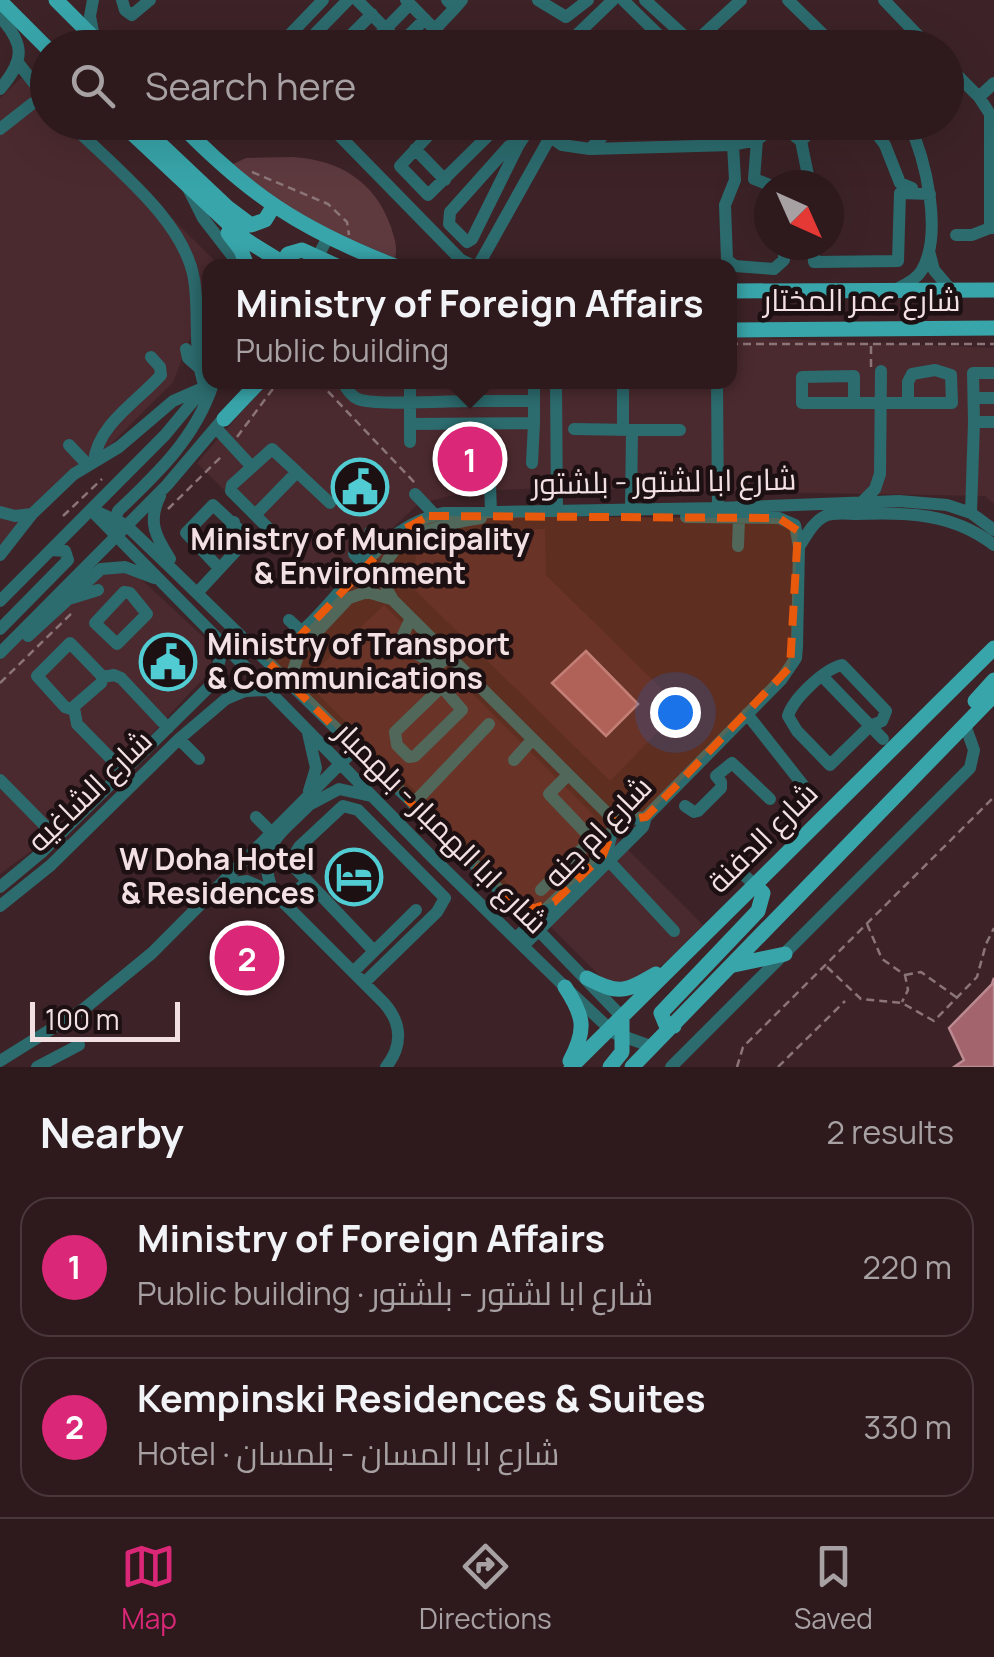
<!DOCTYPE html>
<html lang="en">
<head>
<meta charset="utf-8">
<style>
	:root { --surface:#2e1a1d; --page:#362326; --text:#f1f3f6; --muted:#a7a1a4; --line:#49383b; --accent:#db2777 }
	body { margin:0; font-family:Manrope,Cairo,sans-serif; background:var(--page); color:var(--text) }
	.compass { position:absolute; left:754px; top:170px; width:90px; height:90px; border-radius:50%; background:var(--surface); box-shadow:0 10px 40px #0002; rotate:135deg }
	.scale { position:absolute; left:30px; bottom:25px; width:150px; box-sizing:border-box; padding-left:10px; border:5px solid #f2e0e2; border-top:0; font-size:28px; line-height:35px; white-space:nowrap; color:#f2e0e2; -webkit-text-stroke:8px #1c1012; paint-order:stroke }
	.you { position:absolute; left:675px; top:712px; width:35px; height:35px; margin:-25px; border:8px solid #fff; border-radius:50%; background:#1a73e8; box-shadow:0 0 0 15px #1a73e833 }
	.badge { display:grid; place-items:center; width:65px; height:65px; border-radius:50%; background:var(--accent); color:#fff; font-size:32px; font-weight:700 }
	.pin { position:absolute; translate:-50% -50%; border:5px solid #fff; box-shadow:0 2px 10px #0006 }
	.popup { position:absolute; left:202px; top:259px; width:535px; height:130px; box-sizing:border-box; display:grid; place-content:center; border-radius:20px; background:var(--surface); filter:drop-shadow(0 2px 8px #0005); font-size:32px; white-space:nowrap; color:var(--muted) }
	.popup b { font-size:38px; color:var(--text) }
	.popup::after { content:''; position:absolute; left:50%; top:100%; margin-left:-20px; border:20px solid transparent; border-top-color:var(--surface) }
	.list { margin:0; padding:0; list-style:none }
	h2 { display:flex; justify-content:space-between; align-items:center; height:130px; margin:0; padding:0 40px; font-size:42px }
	h2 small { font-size:32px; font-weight:400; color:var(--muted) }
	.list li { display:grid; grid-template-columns:65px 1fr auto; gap:30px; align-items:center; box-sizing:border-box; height:140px; margin:0 20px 20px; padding:0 20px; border:2px solid var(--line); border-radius:30px }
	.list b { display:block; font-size:38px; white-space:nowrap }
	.list p { margin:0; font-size:32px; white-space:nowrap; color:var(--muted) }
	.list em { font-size:32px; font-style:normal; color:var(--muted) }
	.icon { flex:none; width:55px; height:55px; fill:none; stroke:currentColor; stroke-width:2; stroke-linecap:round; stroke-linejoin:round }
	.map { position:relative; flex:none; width:994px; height:1067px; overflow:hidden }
	.search { position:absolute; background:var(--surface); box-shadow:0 10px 40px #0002; left:30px; right:30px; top:30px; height:110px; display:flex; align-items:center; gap:25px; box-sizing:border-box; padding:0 35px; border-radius:55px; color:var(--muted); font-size:38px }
	.sheet { height:450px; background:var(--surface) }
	nav { display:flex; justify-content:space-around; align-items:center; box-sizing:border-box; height:140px; border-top:2px solid var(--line); background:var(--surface); font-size:28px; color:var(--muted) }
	nav a { display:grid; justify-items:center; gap:5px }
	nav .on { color:var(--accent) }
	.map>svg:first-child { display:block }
	.built { fill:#4b2a2f }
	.green { fill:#5e3a3f }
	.water { fill:#a3646d; stroke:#bb8990; stroke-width:2.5 }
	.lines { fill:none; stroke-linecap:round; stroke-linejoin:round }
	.path { stroke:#8b7578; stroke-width:2.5; stroke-dasharray:8 5; stroke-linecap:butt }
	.minor { stroke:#2c6b6e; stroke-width:12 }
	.major { stroke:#38a5aa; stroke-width:15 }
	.marked { fill:#e8590c; fill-opacity:0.2; stroke:#e8590c; stroke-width:8; stroke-dasharray:20 12; stroke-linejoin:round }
	.labels { text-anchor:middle; stroke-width:9; stroke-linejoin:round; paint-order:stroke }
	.street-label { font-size:30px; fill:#f2e0e2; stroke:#1c1012 }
	.poi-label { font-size:30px; font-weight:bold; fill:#f2e0e2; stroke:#1c1012 }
</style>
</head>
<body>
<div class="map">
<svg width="994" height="1067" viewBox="0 0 994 1067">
	<rect width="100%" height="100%" fill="#3d2327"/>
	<path class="built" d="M 26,73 L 47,94 L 48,122 L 76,123 L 219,265 L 210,266 L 210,288 L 173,382 L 0,555 L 0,98 Z
		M 730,337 L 994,348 L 994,504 L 985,496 L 548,488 L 470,491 L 418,504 L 326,591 L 197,463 L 268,382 L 730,382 Z
		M 545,529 L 546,575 L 681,708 L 610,781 L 412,587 L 416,555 L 455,531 Z
		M 129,568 L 212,645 L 211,670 L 150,736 L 34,849 L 0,874 L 0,660 L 42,618 L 98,576 Z
		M 384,605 L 703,925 L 664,964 L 627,984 L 604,980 L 305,681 Z"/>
	<path class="green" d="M 293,157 C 339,160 375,181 391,227 C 394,238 398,246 395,258 L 306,221 L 231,165 L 246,158 Z"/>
	<path class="water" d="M 586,651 L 638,704 L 606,736 L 552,683 Z
		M 994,978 L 994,1067 L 954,1067 L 964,1060 L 949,1028 L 992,984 Z"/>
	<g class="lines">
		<path class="path" d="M 252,172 L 328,204 L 347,222 L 349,235
			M 730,344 L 994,344
			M 871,367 L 871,345
			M 319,382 L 415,483
			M 237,437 L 278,382
			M 168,509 L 223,455
			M 63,516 L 102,479
			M 0,683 L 74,611
			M 867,924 L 882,959 L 905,975 L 908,990 L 902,1002
			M 827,967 L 861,999 L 902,1003 L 934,1021 L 977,977 L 986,944 L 994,928
			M 905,975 L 921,972 L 956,997
			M 737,1067 L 743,1047 L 994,797
			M 778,1067 L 845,1001"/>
		<path class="minor" d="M 93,0 L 90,16 L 94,37
			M 122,0 L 125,10 L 132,15 L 150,0
			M 357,0 L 405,48
			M 406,0 L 453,48
			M 447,0 L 455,8 L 462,0
			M 538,0 L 566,17 L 588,0
			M 623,0 L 672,48
			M 645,0 L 693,44 L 741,0
			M 788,0 L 837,48
			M 884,0 L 930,48
			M 0,17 C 26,45 24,61 0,89
			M 435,29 L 455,8
			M 401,43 L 425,19
			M 277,48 L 323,0
			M 301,48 L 348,0
			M 338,48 L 372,14
			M 367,48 L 410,4
			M 563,48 L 613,0
			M 898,48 L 914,31
			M 19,64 L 48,101
			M 946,64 L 979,97 L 990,114 L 990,228 L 994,228
			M 979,97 L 994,83
			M 69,122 C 110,164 184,219 194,279 C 200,315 192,352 205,387
			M 326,122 L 461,260 L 474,266
			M 441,122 L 400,166 L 428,195 L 502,122
			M 528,122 L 562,145 L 590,149 L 733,145 L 757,140 L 779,122
			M 868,122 L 885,145 L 900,183 L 912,188
			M 779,123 L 801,141 L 810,185
			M 0,129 L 33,103 L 48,97
			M 757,140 L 754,179 L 770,185
			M 801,141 L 821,122
			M 733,145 L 735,180 L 725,205 L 727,260 L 735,266 L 774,269 L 784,260 L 784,245
			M 518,146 L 509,146 L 450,212 L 449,224 L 467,242 L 472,239 L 518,146 L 531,126
			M 415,149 L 445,180
			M 590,149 L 616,122
			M 188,188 L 203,218 L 240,266
			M 956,235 L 972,235 L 990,228
			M 813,245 L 814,262 L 898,261 L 900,193 L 930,194
			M 929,251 L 934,270 L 951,290
			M 313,266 L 328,237
			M 478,266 L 549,139
			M 897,289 C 906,284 916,280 922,270 C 943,233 926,159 908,122
			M 186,349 L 188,358 L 197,366
			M 994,373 L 973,373 L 974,422 L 994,422
			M 343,382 C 346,388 351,396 358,399 C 374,406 449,401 470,401 L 469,382
			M 556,382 L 557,511
			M 623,382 L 623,430
			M 717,382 L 718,508
			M 974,398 L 994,398
			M 470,401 L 534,401
			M 854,402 L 854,376 L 802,377 L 802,403 L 952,403 L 951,375 L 935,370 L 912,374 L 908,382 L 908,403
			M 410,424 L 534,423 L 534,382
			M 216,428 L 252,467 L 232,485 L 231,491 L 255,515 L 297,472 L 272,449 L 252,467
			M 574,429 L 632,430 L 631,509
			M 632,430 L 680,430
			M 410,442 L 410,382
			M 69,445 L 88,465
			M 94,462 C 97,425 138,401 161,375 L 160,367 L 151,357
			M 532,463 L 534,423
			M 297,472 L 330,503
			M 490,485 L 491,511
			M 415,494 L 435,515
			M 160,496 C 147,522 156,537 170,559
			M 863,501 L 875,489 L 880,474 L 881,371
			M 91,510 L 432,857 L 565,987 L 614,1033 L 653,1047
			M 95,511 L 126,525 L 174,571 L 453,842 L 622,1017
			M 0,512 L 15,516 L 32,514
			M 971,513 L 974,422
			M 255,515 L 280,540
			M 481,518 C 441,524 357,543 393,600 L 607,813 L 624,820 L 646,817
			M 114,524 L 118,511 C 158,473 196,437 213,384
			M 370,532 L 384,545
			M 362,540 L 375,553
			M 738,546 L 739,518
			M 799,547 C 806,536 813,522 825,516 C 834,512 847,514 857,514 C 906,512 953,513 994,545
			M 204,552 L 234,522
			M 354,554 L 364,565
			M 0,555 L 32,514 L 74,474 L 119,447 L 173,401 L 205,387
			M 124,592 L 130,593 L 147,614 L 117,644 L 95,623 Z
			M 197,593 L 248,538 L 213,505 L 186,533 L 219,568
			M 72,598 L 98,590
			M 0,601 L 165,435 L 209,382
			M 411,618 L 403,635 L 415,653 L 437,665 L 450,657
			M 289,620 L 303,633
			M 0,629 L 68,560 L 65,551 L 51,550
			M 28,636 L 101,569 L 125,567 L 154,578
			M 70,643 L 103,677 L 101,683 L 71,709 L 65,707 L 37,676 Z
			M 0,653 L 167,485 L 228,413
			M 263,657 C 335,625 363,529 444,513 L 718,508 L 899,501 L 947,505 L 971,513 L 994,530
			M 842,665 L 886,711 L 882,721 L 870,726 L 830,765 L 797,731 L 788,716 C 793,699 824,669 842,665 Z
			M 103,677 L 114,675 L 121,678 L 168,728
			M 823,677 L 883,739
			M 289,683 L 300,650 L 349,598 L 367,592 L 391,599
			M 442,687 L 462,710 L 415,756 L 409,757 L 397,745 L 395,732 L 461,668
			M 74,708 L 77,724 L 124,772
			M 747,714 L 803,785
			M 308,733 L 316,768 L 309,791
			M 179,739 L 199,759
			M 514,760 L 532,740
			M 0,780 L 61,842
			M 413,804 L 489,724
			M 309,805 L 339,789 L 371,796
			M 685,806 L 694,812 L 698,811 L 721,788 L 721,782 L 716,776 L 732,763 L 770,799
			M 256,817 L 271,832
			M 609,861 L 674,931
			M 735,867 L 755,885
			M 0,887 L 41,853 L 213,683 L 220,659 L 213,635
			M 541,890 L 592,839 L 549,794 L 568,775
			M 273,891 C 254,847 282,833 310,804
			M 216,892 L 233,883 L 247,881 L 274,893 L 384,1003 C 402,1023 403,1046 386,1067
			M 285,904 L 306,882
			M 0,906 L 51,865 L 179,739 L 226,699 L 245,691 L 268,690
			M 516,938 L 608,849 L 613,827 L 607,813
			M 523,946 L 643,827 L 646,817 L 781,680 L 796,658 L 797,647 L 799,547 L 795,525 L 779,518 L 686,517
			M 353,972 L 416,910
			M 364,983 L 437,912 L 445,898 L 358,810 L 343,806 L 299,847 L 295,854 L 295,868 L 374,951
			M 0,1061 L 85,1008 L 152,953 L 355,749
			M 37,1067 L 79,1045
			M 671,1067 L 970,768 L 974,750 L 965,725"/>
		<path class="major" d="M 56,0 L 104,48
			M 0,1 L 48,49
			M 120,122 L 246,240 L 288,266
			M 137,122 L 227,207 L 251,225 L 265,220 L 273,207
			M 178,122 C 249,195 300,229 395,266
			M 228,233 L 241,250 L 247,266
			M 282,263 L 288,254 L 302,250 L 337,266
			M 730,291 L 994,290
			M 730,330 L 994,328
			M 224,419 L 259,382
			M 975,701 L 994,680
			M 734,965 L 785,954
			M 587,978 C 619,995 625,992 656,974
			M 565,987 C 584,1016 587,1029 570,1061
			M 674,1026 L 666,1025 L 661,1013 L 758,911 L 763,893 L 755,885
			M 571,1067 L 994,648
			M 610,1067 L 622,1052 L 622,1017
			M 632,1067 L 994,695"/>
	</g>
	<path class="marked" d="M 429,516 L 779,518 L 798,531 L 790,667 L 646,817 L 616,821 L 603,855 L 554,902 L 535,908 L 516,906 L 263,657 L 299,637 L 400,531 Z"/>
	<defs>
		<g id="civic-ring" transform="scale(2.875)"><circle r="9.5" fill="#1c1012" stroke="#51ccd2" stroke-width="1.5"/><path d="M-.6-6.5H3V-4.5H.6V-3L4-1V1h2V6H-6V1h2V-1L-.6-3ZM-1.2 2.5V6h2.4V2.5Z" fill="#51ccd2"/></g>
		<g id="hotel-ring" transform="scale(2.875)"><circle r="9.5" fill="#1c1012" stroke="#51ccd2" stroke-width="1.5"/><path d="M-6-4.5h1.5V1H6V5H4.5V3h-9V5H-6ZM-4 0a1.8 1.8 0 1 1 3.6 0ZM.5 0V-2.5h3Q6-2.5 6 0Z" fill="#51ccd2"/></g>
	</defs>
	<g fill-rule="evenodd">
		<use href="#civic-ring" x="360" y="487"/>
		<use href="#civic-ring" x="168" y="662"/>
		<use href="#hotel-ring" x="354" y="877"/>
	</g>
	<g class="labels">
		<g class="street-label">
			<text x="862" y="311">شارع عمر المختار</text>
			<text transform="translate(664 482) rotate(-1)" y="10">شارع ابا لشتور - بلشتور</text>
			<text transform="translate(90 791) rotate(-44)" y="10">شارع الشاغيه</text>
			<text transform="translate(441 828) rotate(45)" y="10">شارع ابا الهمبار - بلهمبار</text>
			<text transform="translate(598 832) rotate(-46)" y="10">شارع ام جنه</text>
			<text transform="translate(763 838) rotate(-45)" y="10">شارع الدفنة</text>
		</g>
		<g class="poi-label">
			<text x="360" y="550">Ministry of Municipality<tspan x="360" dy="34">&amp; Environment</tspan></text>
			<text x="207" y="655" text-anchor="start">Ministry of Transport<tspan x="207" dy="34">&amp; Communications</tspan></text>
			<text x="315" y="870" text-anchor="end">W Doha Hotel<tspan x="315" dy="34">&amp; Residences</tspan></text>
		</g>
	</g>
</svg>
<svg class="compass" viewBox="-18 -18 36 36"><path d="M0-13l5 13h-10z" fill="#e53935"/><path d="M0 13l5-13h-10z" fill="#a7a1a4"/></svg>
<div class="scale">100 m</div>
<div class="you"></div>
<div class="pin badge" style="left:470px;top:459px">1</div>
<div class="popup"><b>Ministry of Foreign Affairs</b>Public building</div>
<div class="pin badge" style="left:247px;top:958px">2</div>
<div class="search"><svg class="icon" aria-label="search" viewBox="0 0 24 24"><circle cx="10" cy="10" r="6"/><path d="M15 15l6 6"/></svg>Search here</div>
</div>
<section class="sheet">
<h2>Nearby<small>2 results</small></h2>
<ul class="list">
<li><span class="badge">1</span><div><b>Ministry of Foreign Affairs</b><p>Public building · شارع ابا لشتور - بلشتور</p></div><em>220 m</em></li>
<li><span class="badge">2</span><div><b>Kempinski Residences &amp; Suites</b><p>Hotel · شارع ابا المسان - بلمسان</p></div><em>330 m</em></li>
</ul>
</section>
<nav>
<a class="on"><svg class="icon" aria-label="map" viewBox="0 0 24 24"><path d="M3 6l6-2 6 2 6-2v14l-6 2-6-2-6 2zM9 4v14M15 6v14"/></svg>Map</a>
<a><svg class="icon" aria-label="directions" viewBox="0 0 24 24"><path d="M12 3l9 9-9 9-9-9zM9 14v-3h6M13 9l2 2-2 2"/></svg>Directions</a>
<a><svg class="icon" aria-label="saved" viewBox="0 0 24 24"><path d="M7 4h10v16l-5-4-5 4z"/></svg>Saved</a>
</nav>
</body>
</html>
